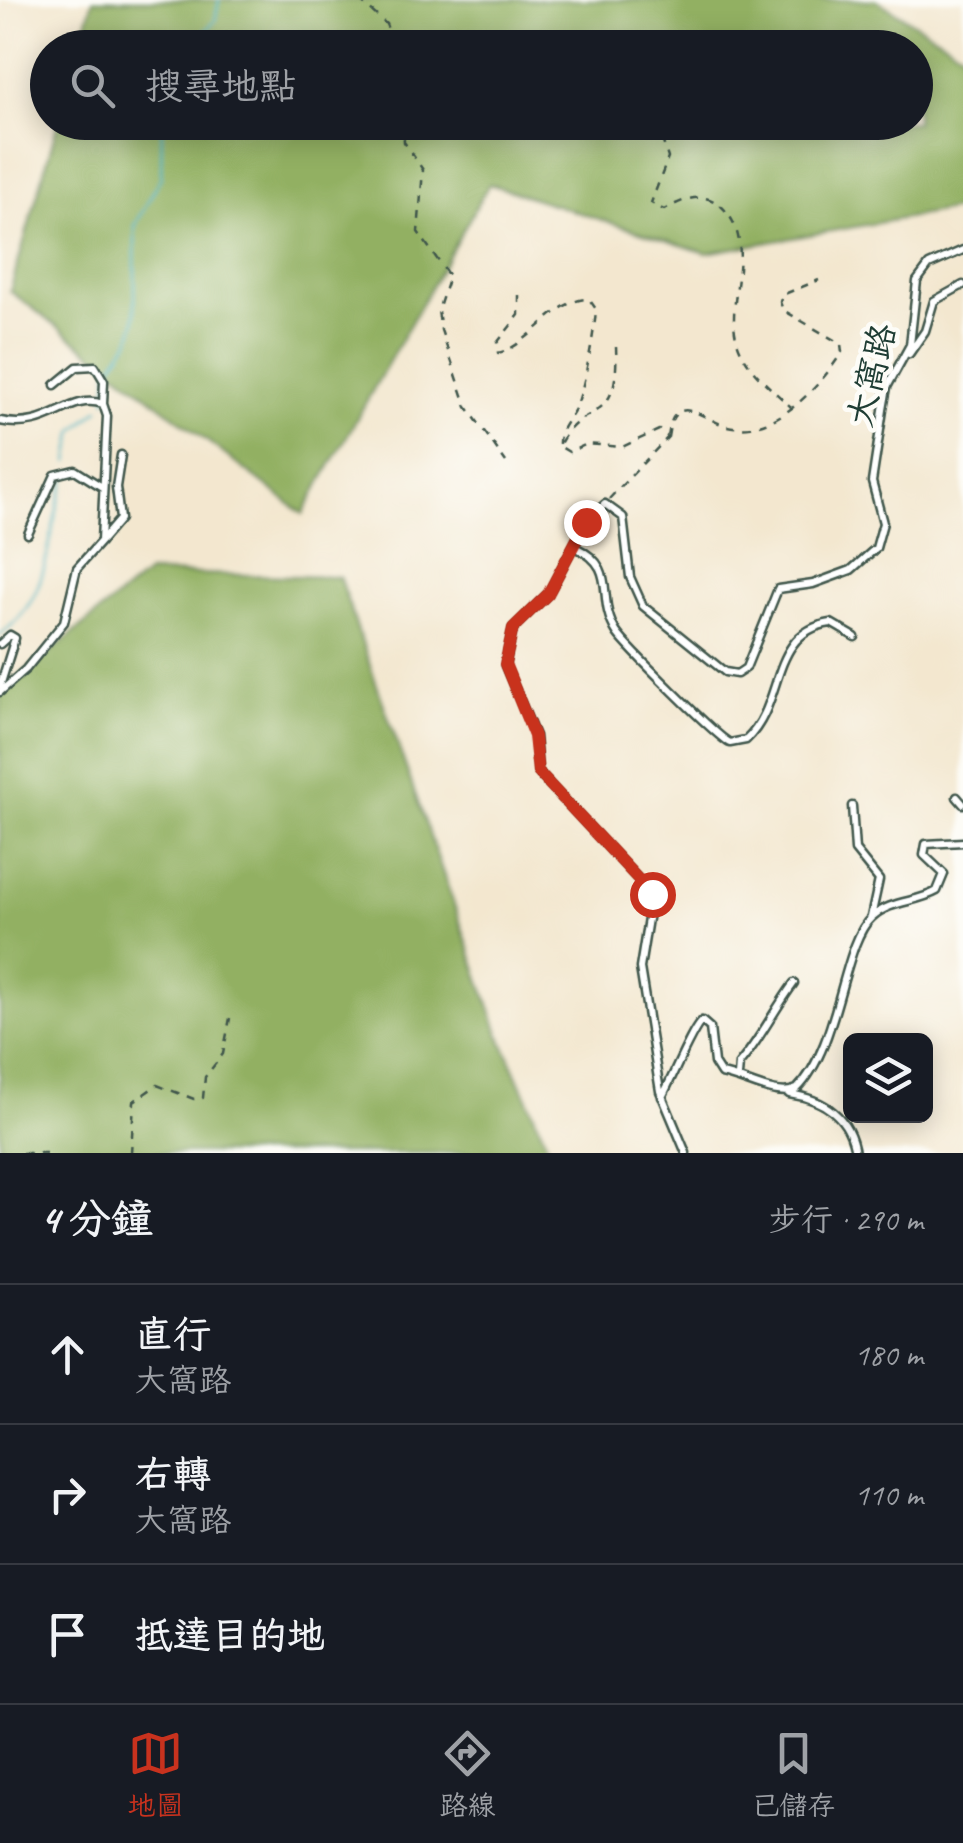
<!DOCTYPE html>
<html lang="zh-TW">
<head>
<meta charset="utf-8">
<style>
	:root { --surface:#171b24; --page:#242831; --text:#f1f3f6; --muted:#9ea1a6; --line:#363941; --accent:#c8321e }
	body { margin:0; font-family:Caveat,"LXGW WenKai TC",sans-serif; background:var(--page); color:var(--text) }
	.controls { position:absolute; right:30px; bottom:30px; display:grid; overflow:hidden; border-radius:15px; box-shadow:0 5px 25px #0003 }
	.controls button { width:90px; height:90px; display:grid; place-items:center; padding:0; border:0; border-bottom:2px solid var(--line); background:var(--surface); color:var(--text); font:50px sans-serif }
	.stop { position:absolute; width:30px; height:30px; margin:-22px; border:8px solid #c8321e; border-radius:50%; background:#fff }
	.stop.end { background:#c8321e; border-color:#fff; box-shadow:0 2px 10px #0008 }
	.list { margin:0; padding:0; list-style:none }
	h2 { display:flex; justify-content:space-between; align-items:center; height:130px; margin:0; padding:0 40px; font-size:42px }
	h2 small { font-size:32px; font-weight:400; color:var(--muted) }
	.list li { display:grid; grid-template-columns:65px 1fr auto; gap:30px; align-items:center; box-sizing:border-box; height:140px; padding:0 40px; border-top:2px solid var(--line) }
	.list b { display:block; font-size:38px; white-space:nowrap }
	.list p { margin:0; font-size:32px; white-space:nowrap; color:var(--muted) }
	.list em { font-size:32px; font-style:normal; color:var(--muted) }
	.icon { flex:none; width:55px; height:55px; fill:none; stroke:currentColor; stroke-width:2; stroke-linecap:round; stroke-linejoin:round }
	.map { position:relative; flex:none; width:963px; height:1153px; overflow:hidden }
	.search { position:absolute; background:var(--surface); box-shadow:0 5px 25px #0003; left:30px; right:30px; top:30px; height:110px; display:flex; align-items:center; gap:25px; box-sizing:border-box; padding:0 35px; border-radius:55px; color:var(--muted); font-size:38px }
	.sheet { height:550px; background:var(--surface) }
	nav { display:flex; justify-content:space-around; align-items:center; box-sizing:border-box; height:140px; border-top:2px solid var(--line); background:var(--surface); font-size:28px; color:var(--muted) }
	nav a { display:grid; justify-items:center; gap:5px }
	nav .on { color:var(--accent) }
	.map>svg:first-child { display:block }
	.forest { fill:#92b062; stroke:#58764b; stroke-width:2.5 }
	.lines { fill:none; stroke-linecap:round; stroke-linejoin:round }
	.stream { stroke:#43b1be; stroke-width:2.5 }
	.lane-casing { stroke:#3f564b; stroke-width:11 }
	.path { stroke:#3f564b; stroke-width:2.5; stroke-dasharray:8 8; stroke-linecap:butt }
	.lane { stroke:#fff; stroke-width:6 }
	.route { stroke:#c8321e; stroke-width:12 }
	.labels { text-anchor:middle; stroke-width:9; stroke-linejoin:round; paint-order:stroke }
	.street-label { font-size:35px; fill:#1f3d34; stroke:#fdfcf7 }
</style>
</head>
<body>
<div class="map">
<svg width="963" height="1153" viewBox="0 0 963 1153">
	<rect width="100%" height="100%" fill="#fdfcf7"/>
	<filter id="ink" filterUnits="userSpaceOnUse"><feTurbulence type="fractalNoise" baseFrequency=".01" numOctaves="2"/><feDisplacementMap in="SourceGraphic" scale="20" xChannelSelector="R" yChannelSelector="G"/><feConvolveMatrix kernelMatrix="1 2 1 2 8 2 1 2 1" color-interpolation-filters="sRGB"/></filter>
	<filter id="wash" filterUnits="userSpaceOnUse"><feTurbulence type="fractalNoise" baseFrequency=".0048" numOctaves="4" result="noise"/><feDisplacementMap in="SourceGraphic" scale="40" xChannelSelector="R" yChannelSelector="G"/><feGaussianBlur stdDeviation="2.25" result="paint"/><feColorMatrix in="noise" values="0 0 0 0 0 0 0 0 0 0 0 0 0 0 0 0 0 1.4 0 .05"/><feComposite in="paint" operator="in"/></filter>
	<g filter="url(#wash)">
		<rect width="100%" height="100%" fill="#f3e7cf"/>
		<path class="forest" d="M 93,0 L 876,0 L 963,53 L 963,208 L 706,253 L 489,184 L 303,514 L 10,291 L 58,123 L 916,122 L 916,48 L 79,47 Z
			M 148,573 L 339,577 L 499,1033 L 551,1153 L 0,1153 L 0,692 Z"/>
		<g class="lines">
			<path class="stream" d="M 190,48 L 215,21 L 219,0
				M 106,400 L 109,371 L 131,338 L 135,322 L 135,226 L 161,177 L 162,122
				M 69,462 L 74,431 L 99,409
				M 0,635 C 56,594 44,533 67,476"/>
		</g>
	</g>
	<g filter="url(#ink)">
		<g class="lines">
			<g class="lane-casing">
				<path id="lane" d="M 909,354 L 925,331 L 934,301 L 963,285
					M 55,385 L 77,367 L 95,366 L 104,381 L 103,404
					M 0,421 C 51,432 68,392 103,404 L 107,416 L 101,541 L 77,568 L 64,622 L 26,669 L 0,692
					M 28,534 L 55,475 L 75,470 L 102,487
					M 102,540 L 120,519 L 116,487 L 121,455
					M 575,547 C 621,569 594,597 617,633 C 626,646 718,738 730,743 L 746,740 C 786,703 768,632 831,623 L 855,637
					M 0,644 L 10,635 L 15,638 L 0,686
					M 957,797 L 963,804
					M 852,806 L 855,850 L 879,880 L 871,917
					M 738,1076 L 739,1064 C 760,1040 774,1010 794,983
					M 789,1094 C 824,1099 850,1117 855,1153
					M 662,1097 C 671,1081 693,1027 702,1021 L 710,1028 L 714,1063 L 721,1074 C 745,1078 777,1099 797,1089 C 840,1046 842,943 872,917 C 891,900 916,903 937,891 L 944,874 L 924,855 L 926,844 L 963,842
					M 686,1153 L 660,1091 L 640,968 L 652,894 L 538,772 L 535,736 L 505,665 L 513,628 L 548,594 L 586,522 L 605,504 L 623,517 L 630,577 L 643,606 L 725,672 L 737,674 L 746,668 L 778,589 L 813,584 L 851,570 L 876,548 L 883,523 L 872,482 L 883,410 L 887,387 L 910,345 L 917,281 L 929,265 L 963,250"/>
			</g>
			<path class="path" d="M 359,0 L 386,24 L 395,48
				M 403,122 L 404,142 L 423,170 L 418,232 L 449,276 L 438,311 L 441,330 L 467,407 L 506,462
				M 657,123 L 668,158 L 651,203 L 664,210 C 682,200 703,190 721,206 C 760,243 724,298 737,341 C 745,369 771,388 791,407
				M 519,295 L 519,315 L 497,343 L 498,353 C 532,345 553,299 589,299 L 596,309 C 595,330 585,382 578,402 C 573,417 558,428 559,444
				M 668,437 C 670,427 670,415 681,411 C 693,407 713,422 724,425 C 772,440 819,388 842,352 L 841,344 L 783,310 L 780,302 L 782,295 L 819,280
				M 609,499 L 668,437 L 659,430 L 622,447 L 587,444 L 569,452 L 559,446 C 582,397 620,431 616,347
				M 22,1153 L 48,1153
				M 131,1153 L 134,1101 L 157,1085 L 194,1099 L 203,1098 L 205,1077 L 223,1054 L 230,1018"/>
			<use href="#lane" class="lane"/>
		</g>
	</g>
	<g class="lines" filter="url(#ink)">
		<path class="route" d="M 586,522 L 548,594 L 513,628 L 505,664 L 534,736 L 538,772 L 652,894"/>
	</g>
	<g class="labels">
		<g class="street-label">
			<text transform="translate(871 375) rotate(-76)" y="12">大窩路</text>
		</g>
	</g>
</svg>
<div class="controls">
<button><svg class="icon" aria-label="layers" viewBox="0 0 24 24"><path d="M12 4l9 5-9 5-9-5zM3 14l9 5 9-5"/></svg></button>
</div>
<div class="stop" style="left:652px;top:894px"></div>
<div class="stop end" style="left:586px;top:522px"></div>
<div class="search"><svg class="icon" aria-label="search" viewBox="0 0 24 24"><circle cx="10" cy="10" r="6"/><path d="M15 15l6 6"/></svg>搜尋地點</div>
</div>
<section class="sheet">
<h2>4 分鐘<small>步行 · 290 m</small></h2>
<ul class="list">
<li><svg class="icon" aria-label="ahead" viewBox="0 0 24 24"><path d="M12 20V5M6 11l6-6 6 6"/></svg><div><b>直行</b><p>大窩路</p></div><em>180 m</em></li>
<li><svg class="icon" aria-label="right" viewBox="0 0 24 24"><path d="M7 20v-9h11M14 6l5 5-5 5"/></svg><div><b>右轉</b><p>大窩路</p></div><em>110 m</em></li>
<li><svg class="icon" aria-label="arrive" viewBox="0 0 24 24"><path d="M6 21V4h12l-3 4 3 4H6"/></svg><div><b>抵達目的地</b></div></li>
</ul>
</section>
<nav>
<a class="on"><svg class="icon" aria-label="map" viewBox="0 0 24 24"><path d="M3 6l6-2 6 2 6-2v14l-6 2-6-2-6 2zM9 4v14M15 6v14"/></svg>地圖</a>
<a><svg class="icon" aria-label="directions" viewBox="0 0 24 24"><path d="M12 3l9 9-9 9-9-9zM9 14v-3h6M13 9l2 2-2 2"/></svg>路線</a>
<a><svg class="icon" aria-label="saved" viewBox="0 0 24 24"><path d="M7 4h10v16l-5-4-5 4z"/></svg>已儲存</a>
</nav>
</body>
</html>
